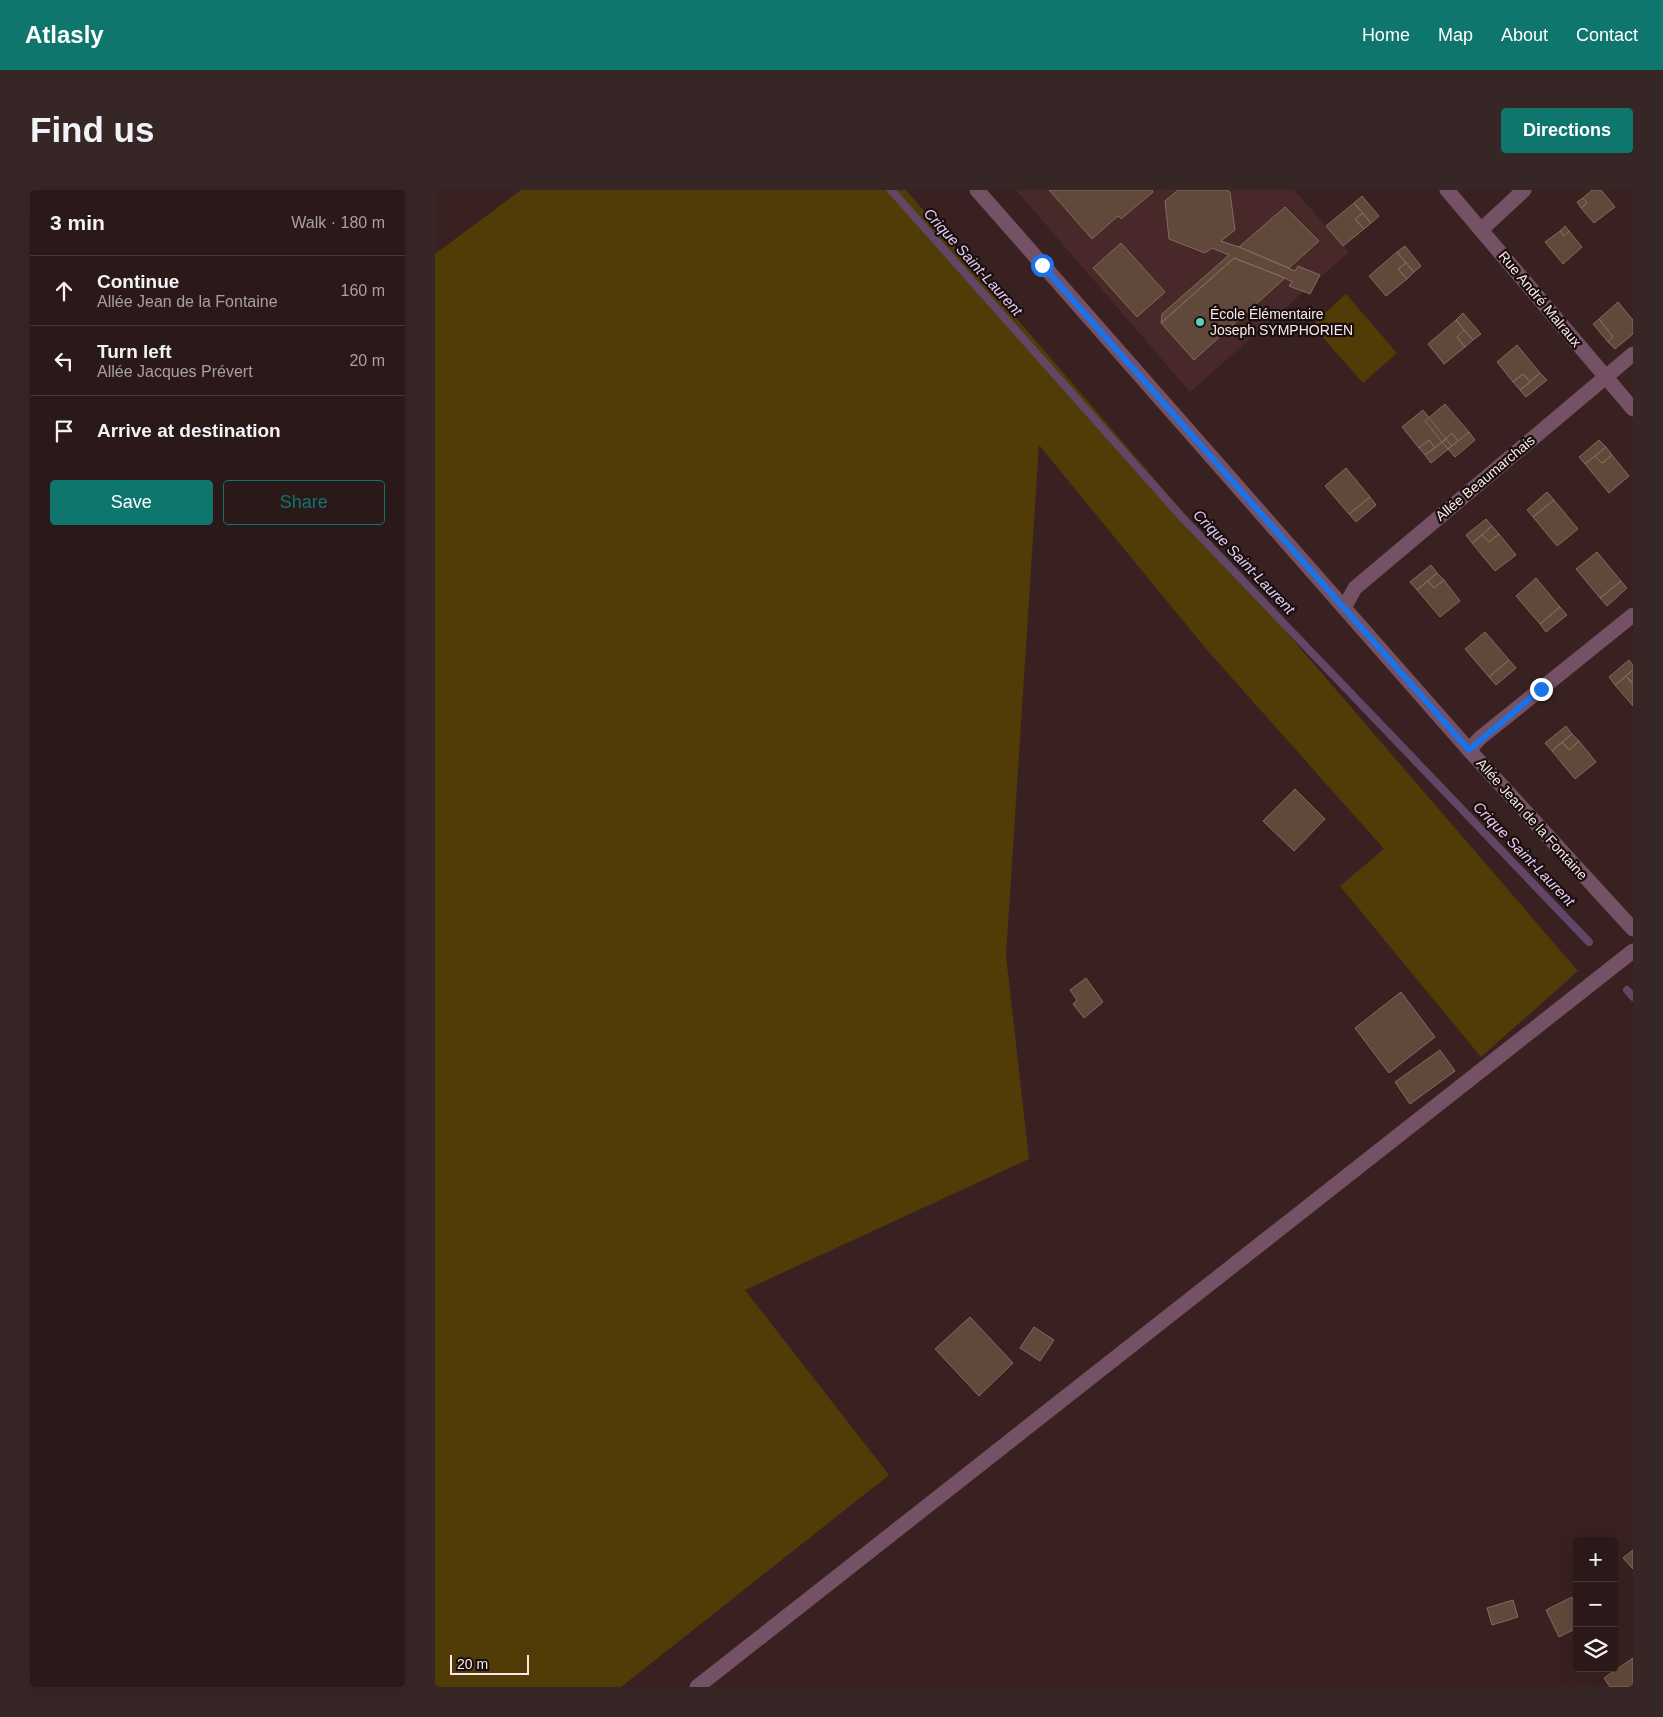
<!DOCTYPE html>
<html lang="en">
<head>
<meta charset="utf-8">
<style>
	:root { --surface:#2b1919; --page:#372626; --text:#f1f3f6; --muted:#a6a0a2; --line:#473838; --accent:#0f766e }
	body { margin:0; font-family:Helvetica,sans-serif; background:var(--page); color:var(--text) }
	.controls { position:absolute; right:15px; bottom:15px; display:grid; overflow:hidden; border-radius:5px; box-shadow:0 5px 20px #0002 }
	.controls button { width:45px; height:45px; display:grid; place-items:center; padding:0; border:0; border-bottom:1px solid var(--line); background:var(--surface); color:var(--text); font:25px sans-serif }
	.scale { position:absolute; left:15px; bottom:12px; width:79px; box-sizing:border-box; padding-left:5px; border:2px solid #fae9e8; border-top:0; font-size:14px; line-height:18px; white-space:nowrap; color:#fae9e8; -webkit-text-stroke:4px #190e0e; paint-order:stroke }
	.stop { position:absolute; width:15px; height:15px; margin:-11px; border:4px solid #1a73e8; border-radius:50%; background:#fff }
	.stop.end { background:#1a73e8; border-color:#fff; box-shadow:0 1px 5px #0008 }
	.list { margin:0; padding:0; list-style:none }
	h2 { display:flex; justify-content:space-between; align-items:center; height:65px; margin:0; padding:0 20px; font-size:21px }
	h2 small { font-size:16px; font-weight:400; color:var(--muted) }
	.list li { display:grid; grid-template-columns:32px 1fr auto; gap:15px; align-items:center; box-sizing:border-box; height:70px; padding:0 20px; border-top:1px solid var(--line) }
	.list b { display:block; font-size:19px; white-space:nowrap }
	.list p { margin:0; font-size:16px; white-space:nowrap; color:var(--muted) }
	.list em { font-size:16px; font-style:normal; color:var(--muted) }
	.actions { display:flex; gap:10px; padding:15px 20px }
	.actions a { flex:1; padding:11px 0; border:1px solid var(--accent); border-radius:5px; text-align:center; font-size:18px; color:var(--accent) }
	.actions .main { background:var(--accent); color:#fff }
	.icon { flex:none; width:28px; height:28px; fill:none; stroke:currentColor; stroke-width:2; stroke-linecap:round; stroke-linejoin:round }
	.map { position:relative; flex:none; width:1198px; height:1497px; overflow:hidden; border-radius:5px }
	header { display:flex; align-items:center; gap:30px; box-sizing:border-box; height:70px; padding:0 25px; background:var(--accent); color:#fff }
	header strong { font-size:24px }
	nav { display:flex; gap:28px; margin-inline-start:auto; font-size:18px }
	.intro { display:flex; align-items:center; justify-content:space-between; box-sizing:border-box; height:120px; padding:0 30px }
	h1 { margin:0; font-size:35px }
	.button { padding:12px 22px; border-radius:5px; background:var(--accent); color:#fff; font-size:18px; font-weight:700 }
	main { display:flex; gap:30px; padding:0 30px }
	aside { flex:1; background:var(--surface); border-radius:5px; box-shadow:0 5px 20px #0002 }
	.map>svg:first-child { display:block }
	.built { fill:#482829 }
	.green { fill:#513c07 }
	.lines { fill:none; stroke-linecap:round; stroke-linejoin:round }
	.stream { stroke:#614666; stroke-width:8 }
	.building { fill:#60493b; stroke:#836b5c }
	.minor { stroke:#755165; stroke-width:15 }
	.route { stroke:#1a73e8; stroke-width:6 }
	.poi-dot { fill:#59cebf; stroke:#190e0e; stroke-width:2 }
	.labels { text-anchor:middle; stroke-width:4.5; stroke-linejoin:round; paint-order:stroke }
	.street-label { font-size:14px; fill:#fae9e8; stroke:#190e0e }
	.poi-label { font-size:14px; fill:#fae9e8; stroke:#190e0e; text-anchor:start }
	.water-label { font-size:15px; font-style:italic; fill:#e6cdf6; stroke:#190e0e }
</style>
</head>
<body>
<header>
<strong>Atlasly</strong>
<nav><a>Home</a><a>Map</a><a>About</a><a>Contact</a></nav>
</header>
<div class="intro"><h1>Find us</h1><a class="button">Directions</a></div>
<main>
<aside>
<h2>3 min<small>Walk · 180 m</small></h2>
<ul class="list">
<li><svg class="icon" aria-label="ahead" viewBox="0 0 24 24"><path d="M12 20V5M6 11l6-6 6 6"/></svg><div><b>Continue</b><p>Allée Jean de la Fontaine</p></div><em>160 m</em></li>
<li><svg class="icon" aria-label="left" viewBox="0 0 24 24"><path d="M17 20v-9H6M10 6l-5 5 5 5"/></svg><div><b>Turn left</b><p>Allée Jacques Prévert</p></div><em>20 m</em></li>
<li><svg class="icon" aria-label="arrive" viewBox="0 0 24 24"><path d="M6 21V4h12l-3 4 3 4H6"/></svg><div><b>Arrive at destination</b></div></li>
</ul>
<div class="actions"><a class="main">Save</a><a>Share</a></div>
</aside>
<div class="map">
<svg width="1198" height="1497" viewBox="0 0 1198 1497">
	<rect width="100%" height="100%" fill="#392121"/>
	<path class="built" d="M 581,0 L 859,0 L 914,62 L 755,202 Z"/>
	<path class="green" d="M 86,0 L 471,0 L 1143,781 L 1046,867 L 905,696 L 949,659 L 772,460 L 604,255 L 571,766 L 594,969 L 310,1100 L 454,1285 L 186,1497 L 0,1497 L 0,64 Z
		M 911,104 L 962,163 L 928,193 L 877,135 Z"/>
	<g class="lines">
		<path class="stream" d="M 456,0 L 744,324 L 1154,752
			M 1192,800 L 1198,807"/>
	</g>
	<path class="building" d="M 614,0 L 717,0 L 718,2 L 686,29 L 683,26 L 657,49 Z
		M 743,0 L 791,0 L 795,2 L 800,40 L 786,51 L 804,57 L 860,81 L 863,76 L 885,85 L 875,104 L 854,96 L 857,92 L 850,88 L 799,68 L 726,133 L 727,124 L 794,65 L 777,58 L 770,63 L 734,49 L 730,11 Z
		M 1157,0 L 1166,0 L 1180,17 L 1159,33 L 1146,18 L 1152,13 L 1148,8 Z
		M 927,6 L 944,26 L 936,33 L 919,13 Z
		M 1148,8 L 1152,13 L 1146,18 L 1142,12 Z
		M 919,13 L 928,23 L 920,29 L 929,39 L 908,56 L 891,36 Z
		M 850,17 L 884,51 L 854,78 L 804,57 Z
		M 928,23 L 936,33 L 929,39 L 920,29 Z
		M 1130,36 L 1134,41 L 1129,46 L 1125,41 Z
		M 1125,41 L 1129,46 L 1134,41 L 1147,57 L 1128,74 L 1110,52 Z
		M 686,53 L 730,102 L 702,127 L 658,78 Z
		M 970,56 L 986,76 L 979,82 L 962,62 Z
		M 962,62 L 971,73 L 963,79 L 972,89 L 951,106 L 934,86 Z
		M 799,68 L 850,88 L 759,170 L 726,133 Z
		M 971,73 L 979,82 L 972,89 L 963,79 Z
		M 1183,112 L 1198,130 L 1198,144 L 1180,159 L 1173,152 L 1178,147 L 1164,129 Z
		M 1028,123 L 1046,144 L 1038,150 L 1021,130 Z
		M 1164,129 L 1178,147 L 1173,152 L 1158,134 Z
		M 1021,130 L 1029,140 L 1022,147 L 1030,157 L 1009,174 L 993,154 Z
		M 1029,140 L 1038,150 L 1030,157 L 1022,147 Z
		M 1082,155 L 1105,183 L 1095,192 L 1088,184 L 1078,192 L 1062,172 Z
		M 1105,183 L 1112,190 L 1091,207 L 1085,200 Z
		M 1088,184 L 1095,192 L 1085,200 L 1078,192 Z
		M 1010,214 L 1034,242 L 1023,251 L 1017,243 L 1007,252 L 990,231 Z
		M 988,220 L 1011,249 L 1000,258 L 994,250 L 984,258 L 967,237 Z
		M 1034,242 L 1040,250 L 1020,267 L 1013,259 Z
		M 1017,243 L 1023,251 L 1013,259 L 1007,252 Z
		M 1011,249 L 1017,256 L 996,273 L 990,265 Z
		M 994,250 L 1000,258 L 990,265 L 984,258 Z
		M 1164,250 L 1171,257 L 1150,274 L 1144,267 Z
		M 1171,257 L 1177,265 L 1167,273 L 1160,266 Z
		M 1177,265 L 1194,286 L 1174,303 L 1150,274 L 1160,266 L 1167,273 Z
		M 911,278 L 935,307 L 914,324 L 890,296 Z
		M 1112,302 L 1119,310 L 1098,327 L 1092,320 Z
		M 935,307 L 941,315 L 921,332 L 914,324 Z
		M 1119,310 L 1143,339 L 1122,356 L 1098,327 Z
		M 1051,329 L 1057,336 L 1037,353 L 1031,345 Z
		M 1057,336 L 1064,344 L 1054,352 L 1047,345 Z
		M 1064,344 L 1081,365 L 1060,381 L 1037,353 L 1047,345 L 1054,352 Z
		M 1162,362 L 1186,391 L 1165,408 L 1141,379 Z
		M 996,375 L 1002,383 L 982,400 L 975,392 Z
		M 1002,383 L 1009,390 L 999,398 L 993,391 Z
		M 1101,388 L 1125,417 L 1105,434 L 1081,406 Z
		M 1009,390 L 1025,411 L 1005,427 L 982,400 L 993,391 L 999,398 Z
		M 1186,391 L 1192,398 L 1172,416 L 1165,408 Z
		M 1125,417 L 1132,425 L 1111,442 L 1105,434 Z
		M 1050,442 L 1074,470 L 1054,487 L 1030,459 Z
		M 1074,470 L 1081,478 L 1061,495 L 1054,487 Z
		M 1194,470 L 1198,475 L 1198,480 L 1180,495 L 1174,487 Z
		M 1198,480 L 1198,493 L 1197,494 L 1191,486 Z
		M 1191,486 L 1198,493 L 1198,516 L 1180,495 Z
		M 1131,536 L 1137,544 L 1117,561 L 1110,553 Z
		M 1137,544 L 1144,551 L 1134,560 L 1127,552 Z
		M 1144,551 L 1161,572 L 1140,589 L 1117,561 L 1127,552 L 1134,560 Z
		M 860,599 L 890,629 L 859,661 L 828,631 Z
		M 651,788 L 668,812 L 649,828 L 638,814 L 642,810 L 635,800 Z
		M 966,802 L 1000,847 L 954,883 L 920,838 Z
		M 1005,860 L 1020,881 L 975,914 L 960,892 Z
		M 535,1127 L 578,1173 L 544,1206 L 500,1159 Z
		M 599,1137 L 619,1150 L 605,1171 L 585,1158 Z
		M 1198,1360 L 1198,1379 L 1188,1368 Z
		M 1137,1407 L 1140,1414 L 1142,1414 L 1142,1438 L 1124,1447 L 1111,1420 Z
		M 1078,1410 L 1083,1427 L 1057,1435 L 1052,1418 Z
		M 1198,1468 L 1198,1497 L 1175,1497 L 1169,1488 Z"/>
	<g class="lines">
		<path class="minor" d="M 542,0 L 1034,560 L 1198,739
			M 1012,0 L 1198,219
			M 1046,40 L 1089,0
			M 909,418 L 920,398 L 1198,164
			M 1034,560 L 1045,548 L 1198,425
			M 262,1497 L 1198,761"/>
	</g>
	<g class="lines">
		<path class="route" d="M 607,75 L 1034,560 L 1106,499"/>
	</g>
	<circle class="poi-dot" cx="765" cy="132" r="5"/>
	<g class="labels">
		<g class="street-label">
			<text transform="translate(1105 109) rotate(50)" y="5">Rue André Malraux</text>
			<text transform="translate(1050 288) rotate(-40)" y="5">Allée Beaumarchais</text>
			<text transform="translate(1097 629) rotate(48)" y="5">Allée Jean de la Fontaine</text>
		</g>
		<g class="poi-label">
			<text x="775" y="129">École Élémentaire<tspan x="775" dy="16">Joseph SYMPHORIEN</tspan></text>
		</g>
		<g class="water-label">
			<text transform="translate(538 72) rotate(48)" y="5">Crique Saint-Laurent</text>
			<text transform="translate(809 372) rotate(46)" y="5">Crique Saint-Laurent</text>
			<text transform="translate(1089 664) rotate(46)" y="5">Crique Saint-Laurent</text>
		</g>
	</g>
</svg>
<div class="controls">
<button>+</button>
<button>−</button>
<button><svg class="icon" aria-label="layers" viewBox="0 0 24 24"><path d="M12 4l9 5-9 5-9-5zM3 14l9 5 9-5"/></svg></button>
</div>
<div class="scale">20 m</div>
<div class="stop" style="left:607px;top:75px"></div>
<div class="stop end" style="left:1106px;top:499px"></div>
</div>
</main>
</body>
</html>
